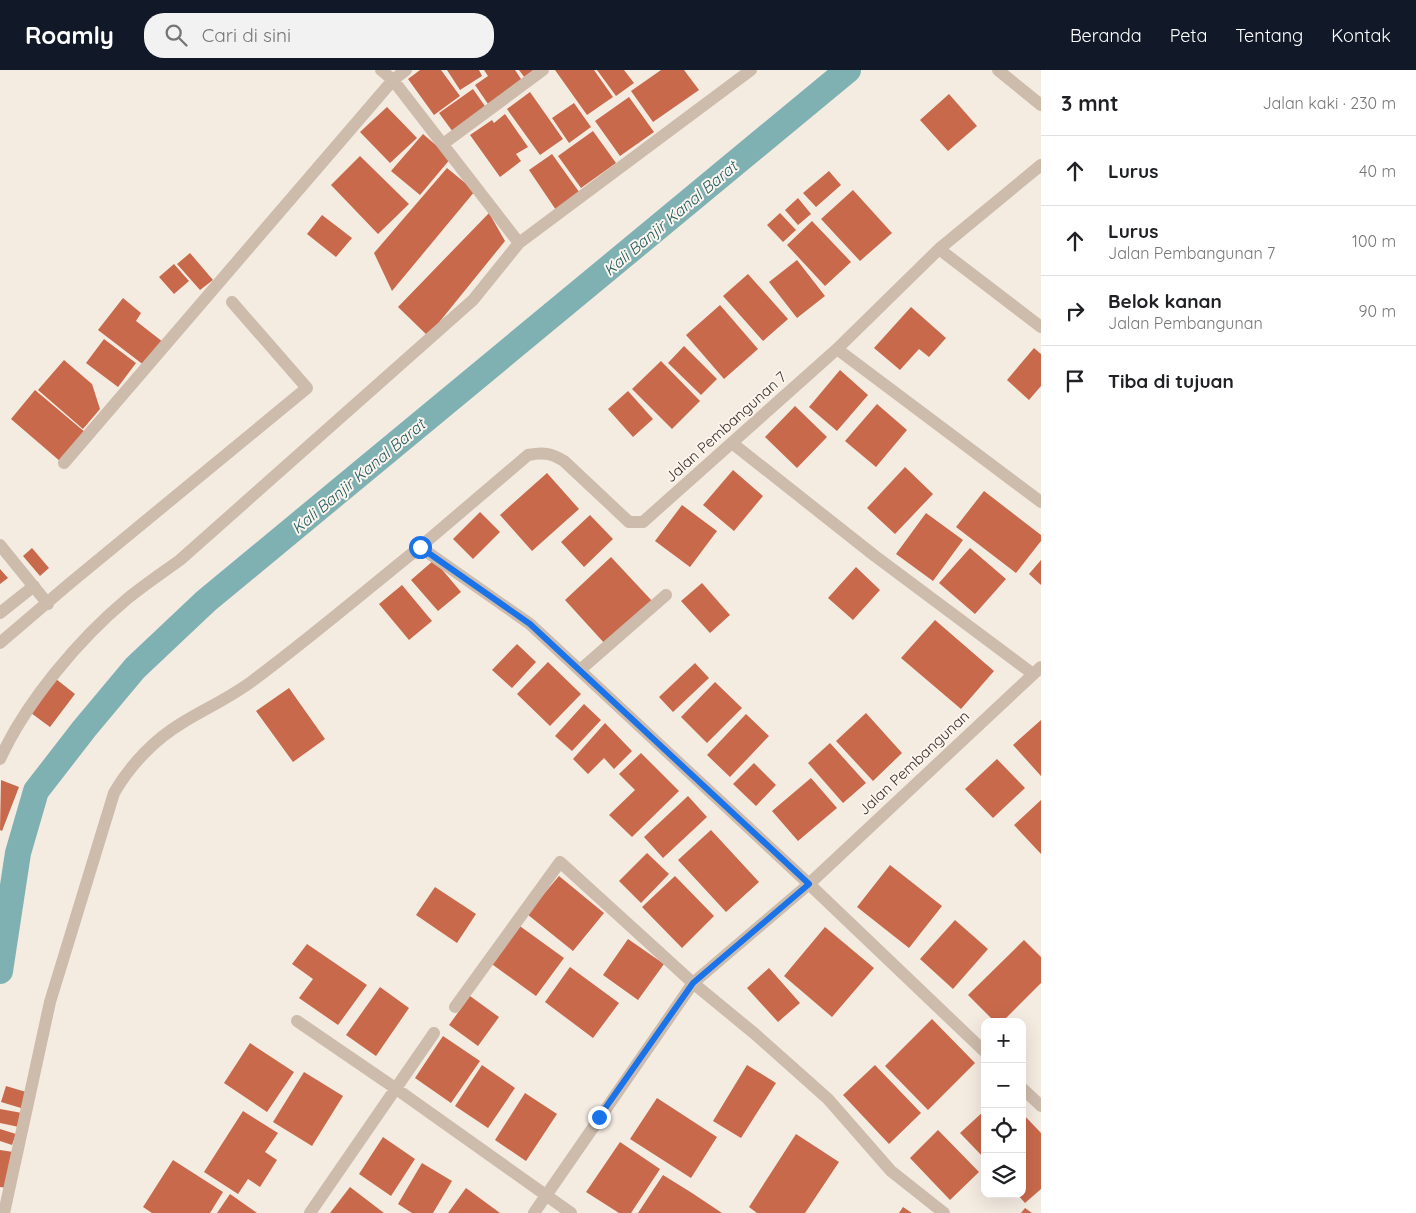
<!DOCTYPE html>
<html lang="id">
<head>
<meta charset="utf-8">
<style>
	:root { --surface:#fff; --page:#f2f2f2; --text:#202124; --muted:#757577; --line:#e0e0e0; --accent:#111827 }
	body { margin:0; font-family:Quicksand,sans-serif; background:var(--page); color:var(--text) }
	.controls { position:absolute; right:15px; bottom:15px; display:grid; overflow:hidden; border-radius:10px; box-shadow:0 5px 20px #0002 }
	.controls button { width:45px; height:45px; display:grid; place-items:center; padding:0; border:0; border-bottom:1px solid var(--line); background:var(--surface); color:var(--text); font:25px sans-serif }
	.stop { position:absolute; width:15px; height:15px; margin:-11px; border:4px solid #1a73e8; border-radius:50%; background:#fff }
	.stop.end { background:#1a73e8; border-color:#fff; box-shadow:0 1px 5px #0008 }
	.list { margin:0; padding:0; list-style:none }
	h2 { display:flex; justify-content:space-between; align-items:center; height:65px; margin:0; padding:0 20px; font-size:21px }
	h2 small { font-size:16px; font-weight:400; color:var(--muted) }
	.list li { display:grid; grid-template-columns:32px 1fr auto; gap:15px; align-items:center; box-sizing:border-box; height:70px; padding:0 20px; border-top:1px solid var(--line) }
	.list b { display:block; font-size:19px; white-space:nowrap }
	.list p { margin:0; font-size:16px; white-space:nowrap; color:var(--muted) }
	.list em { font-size:16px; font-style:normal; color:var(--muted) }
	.icon { flex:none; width:28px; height:28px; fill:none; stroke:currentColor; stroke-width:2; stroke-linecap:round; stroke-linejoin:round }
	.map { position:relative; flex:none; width:1041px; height:1143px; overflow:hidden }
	header { display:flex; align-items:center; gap:30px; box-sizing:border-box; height:70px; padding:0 25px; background:var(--accent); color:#fff }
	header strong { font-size:24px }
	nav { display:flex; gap:28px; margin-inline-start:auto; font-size:18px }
	.search { width:350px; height:45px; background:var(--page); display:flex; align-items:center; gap:12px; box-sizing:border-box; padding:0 18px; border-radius:20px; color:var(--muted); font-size:19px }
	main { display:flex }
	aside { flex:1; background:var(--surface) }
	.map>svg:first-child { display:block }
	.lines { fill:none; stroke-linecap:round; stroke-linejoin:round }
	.canal { stroke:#7fb0b2; stroke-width:26 }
	.building { fill:#c8694b }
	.minor { stroke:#cdbbac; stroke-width:12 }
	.route { stroke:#1a73e8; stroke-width:6 }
	.labels { text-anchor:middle; stroke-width:4; stroke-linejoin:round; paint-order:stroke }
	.street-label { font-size:15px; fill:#3b302b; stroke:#fbf5ee }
	.water-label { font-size:16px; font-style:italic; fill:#1f5a5e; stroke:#fbf5ee }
</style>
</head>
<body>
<header>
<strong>Roamly</strong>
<div class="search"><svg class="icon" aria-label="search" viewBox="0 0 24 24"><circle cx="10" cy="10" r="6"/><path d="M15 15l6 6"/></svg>Cari di sini</div>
<nav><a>Beranda</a><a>Peta</a><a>Tentang</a><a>Kontak</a></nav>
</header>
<main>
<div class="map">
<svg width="1041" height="1143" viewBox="0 0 1041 1143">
	<rect width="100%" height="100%" fill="#f4ebe1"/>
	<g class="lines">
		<path class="canal" d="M 0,901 L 18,783 L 36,721 L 84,659 L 135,598 L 206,531 L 848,0"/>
	</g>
	<path class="building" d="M 420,0 L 441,0 L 460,26 L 434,45 L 408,9 Z
		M 447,0 L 479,0 L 482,6 L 460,20 Z
		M 484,0 L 515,0 L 523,12 L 488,34 L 475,15 L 488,6 Z
		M 519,0 L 537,0 L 525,8 Z
		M 555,0 L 594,0 L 613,27 L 587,45 Z
		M 597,0 L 624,0 L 634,13 L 616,26 Z
		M 661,0 L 684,0 L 699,20 L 653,52 L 631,21 Z
		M 473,19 L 487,39 L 453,62 L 439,43 Z
		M 530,22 L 563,69 L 540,85 L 507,39 Z
		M 949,24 L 977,56 L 948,81 L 920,50 Z
		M 629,27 L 654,62 L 620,86 L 595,51 Z
		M 574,33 L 591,57 L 569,73 L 552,48 Z
		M 387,37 L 417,68 L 390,93 L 360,62 Z
		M 505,44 L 528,77 L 516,84 L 521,91 L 500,107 L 470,65 L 492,50 L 494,53 Z
		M 593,61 L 616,93 L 581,118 L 558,86 Z
		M 423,64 L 451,88 L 420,125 L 391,101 Z
		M 552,84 L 582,126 L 558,143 L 529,100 Z
		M 360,86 L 409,134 L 378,164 L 331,115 Z
		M 447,98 L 475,121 L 392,221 L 374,183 Z
		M 829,101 L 841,115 L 816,137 L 803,123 Z
		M 853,120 L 892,163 L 860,191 L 821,149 Z
		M 798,128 L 811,144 L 798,155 L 785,140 Z
		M 489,143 L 505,171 L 428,266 L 398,237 Z
		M 780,143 L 796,160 L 783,172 L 767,155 Z
		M 322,145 L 352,168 L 336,187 L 307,164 Z
		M 812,151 L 851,192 L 825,216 L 787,175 Z
		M 190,183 L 213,210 L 200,220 L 177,194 Z
		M 797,190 L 825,226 L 797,248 L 769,212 Z
		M 174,194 L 189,211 L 174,224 L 159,207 Z
		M 748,204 L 788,249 L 763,271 L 723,226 Z
		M 123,228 L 141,243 L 136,251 L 163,272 L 145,296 L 98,260 Z
		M 720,235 L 758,279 L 724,309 L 686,265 Z
		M 911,237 L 946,268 L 929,287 L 919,279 L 900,300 L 874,278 Z
		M 104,269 L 136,293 L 118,317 L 86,293 Z
		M 684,276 L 717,309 L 701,325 L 668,293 Z
		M 1034,278 L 1041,284 L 1041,316 L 1029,330 L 1007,310 Z
		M 64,290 L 92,314 L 100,339 L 83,359 L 38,320 Z
		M 661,291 L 700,331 L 672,359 L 632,319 Z
		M 840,300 L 868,325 L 837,361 L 809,337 Z
		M 35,320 L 86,363 L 61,392 L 11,349 Z
		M 628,321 L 653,349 L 633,367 L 608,339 Z
		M 877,334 L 907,360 L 876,397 L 845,371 Z
		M 795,336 L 827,367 L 797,398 L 765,367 Z
		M 905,397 L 933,424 L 895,464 L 867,438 Z
		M 733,400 L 763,426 L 734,461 L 703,435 Z
		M 547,403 L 579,439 L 532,481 L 500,445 Z
		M 984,421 L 1041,465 L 1041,471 L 1016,503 L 956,457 Z
		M 682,435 L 717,461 L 690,497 L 655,471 Z
		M 480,442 L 500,462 L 473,489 L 453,469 Z
		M 926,443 L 963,470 L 933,511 L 896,484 Z
		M 590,445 L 613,469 L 584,497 L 561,472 Z
		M 32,478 L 49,498 L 40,506 L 23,486 Z
		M 970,478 L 1006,509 L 975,544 L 939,513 Z
		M 611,487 L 653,532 L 606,575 L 565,530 Z
		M 434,490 L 461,522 L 438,541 L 411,510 Z
		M 1041,490 L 1041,515 L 1029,504 Z
		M 856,497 L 880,520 L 853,550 L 828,528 Z
		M 0,499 L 8,508 L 0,514 Z
		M 702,513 L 730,545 L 710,563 L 681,531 Z
		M 402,515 L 432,551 L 409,570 L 379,534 Z
		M 935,550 L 994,601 L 961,639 L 901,588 Z
		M 517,574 L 536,592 L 512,618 L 492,600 Z
		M 548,592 L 581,624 L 550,656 L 517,624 Z
		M 695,593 L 709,608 L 673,642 L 659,627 Z
		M 56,609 L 75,624 L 50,657 L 31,643 Z
		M 715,612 L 742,638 L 707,673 L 681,647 Z
		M 289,618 L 325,669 L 293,692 L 256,641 Z
		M 584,634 L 601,650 L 572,681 L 555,666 Z
		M 866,643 L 902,683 L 873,711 L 836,671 Z
		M 746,644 L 769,666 L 730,707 L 707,685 Z
		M 1041,650 L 1041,706 L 1013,675 Z
		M 605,653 L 632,681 L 614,699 L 604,688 L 588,704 L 573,689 Z
		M 830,673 L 866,713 L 843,733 L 808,693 Z
		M 641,683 L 679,721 L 632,767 L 609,745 L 635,720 L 619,704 Z
		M 997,689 L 1025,718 L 993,748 L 965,719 Z
		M 754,693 L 776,715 L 756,736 L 733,714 Z
		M 811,708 L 837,738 L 798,771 L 772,741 Z
		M 1,710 L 19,717 L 2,761 L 0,760 Z
		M 688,726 L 707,747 L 663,788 L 644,767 Z
		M 1041,730 L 1041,784 L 1014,755 Z
		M 711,760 L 759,812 L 726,842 L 678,790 Z
		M 647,783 L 669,804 L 641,833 L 619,811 Z
		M 890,795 L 942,836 L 909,878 L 857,837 Z
		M 559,806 L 604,843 L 573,881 L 527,844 Z
		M 675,806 L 714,846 L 682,878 L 642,837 Z
		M 435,817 L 476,844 L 457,873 L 416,845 Z
		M 955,850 L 988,879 L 953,919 L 920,889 Z
		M 517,854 L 564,888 L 536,926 L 489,892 Z
		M 825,857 L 874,898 L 832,947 L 784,906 Z
		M 628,869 L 664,894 L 638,930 L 603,905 Z
		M 1024,870 L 1041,887 L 1041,913 L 1002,952 L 995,952 L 968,925 Z
		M 307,874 L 367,915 L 338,955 L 299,928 L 313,909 L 292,894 Z
		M 570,897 L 619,933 L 593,968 L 545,932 Z
		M 769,898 L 800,933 L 778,952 L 747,918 Z
		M 380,917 L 409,938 L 376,986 L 346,965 Z
		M 470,926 L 499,947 L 478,976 L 449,955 Z
		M 932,949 L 975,993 L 928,1040 L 885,996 Z
		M 443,966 L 480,991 L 451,1033 L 415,1008 Z
		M 250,973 L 294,1002 L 267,1042 L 224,1013 Z
		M 482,995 L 515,1018 L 488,1058 L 455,1036 Z
		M 747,995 L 776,1013 L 741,1068 L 713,1051 Z
		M 875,995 L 921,1043 L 889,1074 L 843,1025 Z
		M 304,1002 L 343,1026 L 312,1076 L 273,1052 Z
		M 6,1016 L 26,1022 L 21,1038 L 1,1032 Z
		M 525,1023 L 557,1044 L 526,1091 L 495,1070 Z
		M 657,1028 L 717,1067 L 691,1108 L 630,1069 Z
		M 0,1039 L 22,1043 L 19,1057 L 0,1053 Z
		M 985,1040 L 985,1089 L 960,1063 Z
		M 243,1041 L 278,1063 L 265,1082 L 277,1090 L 260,1117 L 248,1109 L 238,1124 L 204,1102 Z
		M 1022,1043 L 1041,1063 L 1041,1119 L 1025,1133 L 1017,1124 L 1022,1124 Z
		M 0,1059 L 16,1064 L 12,1075 L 0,1071 Z
		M 938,1060 L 979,1102 L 950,1130 L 910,1088 Z
		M 796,1064 L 839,1092 L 805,1143 L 757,1143 L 749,1137 Z
		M 383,1067 L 415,1089 L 391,1126 L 359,1104 Z
		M 620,1072 L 660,1099 L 631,1143 L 619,1143 L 586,1122 Z
		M 0,1080 L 13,1082 L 7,1118 L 0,1117 Z
		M 173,1090 L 223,1122 L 210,1143 L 152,1143 L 143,1137 Z
		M 422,1093 L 452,1111 L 433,1143 L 412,1143 L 398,1134 Z
		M 663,1105 L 692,1123 L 722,1143 L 638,1143 Z
		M 350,1117 L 384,1143 L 330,1143 Z
		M 466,1118 L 500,1143 L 448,1143 Z
		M 230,1124 L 257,1143 L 217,1143 Z
		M 903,1137 L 912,1143 L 899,1143 Z
		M 1025,1138 L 1032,1143 L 1021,1143 Z"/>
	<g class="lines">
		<path class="minor" d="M 381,0 L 393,10 L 519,173
			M 998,0 L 1041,35
			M 443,74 L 543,0
			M 939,179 L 1041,257
			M 837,279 L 1041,432
			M 732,373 L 875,486 L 1033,604
			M 64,393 L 393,10 L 406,0
			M 0,475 L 48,534
			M 420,477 L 528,385 C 543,382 551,383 564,391 L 629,452 L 643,452 L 837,279 L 939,179 L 1041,95
			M 0,543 L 34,516
			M 0,573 L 69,514 L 307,318 L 232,232
			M 580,600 L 666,525
			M 0,689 C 26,632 79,569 127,529 C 144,515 162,503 180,490 L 473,230 L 519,173 L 751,0
			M 455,937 L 560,792 L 693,913 L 755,964 L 828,1029 L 891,1101 L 944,1143
			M 297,951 L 395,1018 L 571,1143
			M 1022,1018 L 1041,1036
			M 4,1143 L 50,932 L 114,723 C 130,695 155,669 182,653 C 205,639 229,628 251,612 C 309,569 364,522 420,477 L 530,554 L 809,814 L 985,982
			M 310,1143 L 434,963
			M 534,1143 L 693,913 L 809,814 L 1041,597"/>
	</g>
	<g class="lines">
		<path class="route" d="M 420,477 L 530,554 L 809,814 L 693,913 L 599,1047"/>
	</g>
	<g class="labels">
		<g class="street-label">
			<text transform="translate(726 357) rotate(-42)" y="5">Jalan Pembangunan 7</text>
			<text transform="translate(914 693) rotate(-43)" y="5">Jalan Pembangunan</text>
		</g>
		<g class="water-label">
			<text transform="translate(670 148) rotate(-40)" y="6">Kali Banjir Kanal Barat</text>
			<text transform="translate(358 406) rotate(-40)" y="6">Kali Banjir Kanal Barat</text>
		</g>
	</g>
</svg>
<div class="controls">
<button>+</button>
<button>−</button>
<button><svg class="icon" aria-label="locate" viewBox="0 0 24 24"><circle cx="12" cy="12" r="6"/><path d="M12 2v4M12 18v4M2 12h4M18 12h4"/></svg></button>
<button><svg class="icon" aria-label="layers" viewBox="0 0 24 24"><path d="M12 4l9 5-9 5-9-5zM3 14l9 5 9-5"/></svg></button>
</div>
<div class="stop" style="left:420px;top:477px"></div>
<div class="stop end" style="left:599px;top:1047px"></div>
</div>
<aside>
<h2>3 mnt<small>Jalan kaki · 230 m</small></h2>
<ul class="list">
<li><svg class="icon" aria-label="ahead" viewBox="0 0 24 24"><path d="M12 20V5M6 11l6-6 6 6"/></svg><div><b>Lurus</b></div><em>40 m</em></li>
<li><svg class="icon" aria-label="ahead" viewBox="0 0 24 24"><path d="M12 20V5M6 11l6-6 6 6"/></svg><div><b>Lurus</b><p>Jalan Pembangunan 7</p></div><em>100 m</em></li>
<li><svg class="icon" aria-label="right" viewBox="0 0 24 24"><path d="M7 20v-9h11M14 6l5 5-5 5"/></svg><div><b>Belok kanan</b><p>Jalan Pembangunan</p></div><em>90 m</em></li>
<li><svg class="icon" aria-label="arrive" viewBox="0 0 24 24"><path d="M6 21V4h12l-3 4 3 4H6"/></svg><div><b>Tiba di tujuan</b></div></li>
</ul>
</aside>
</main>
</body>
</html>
